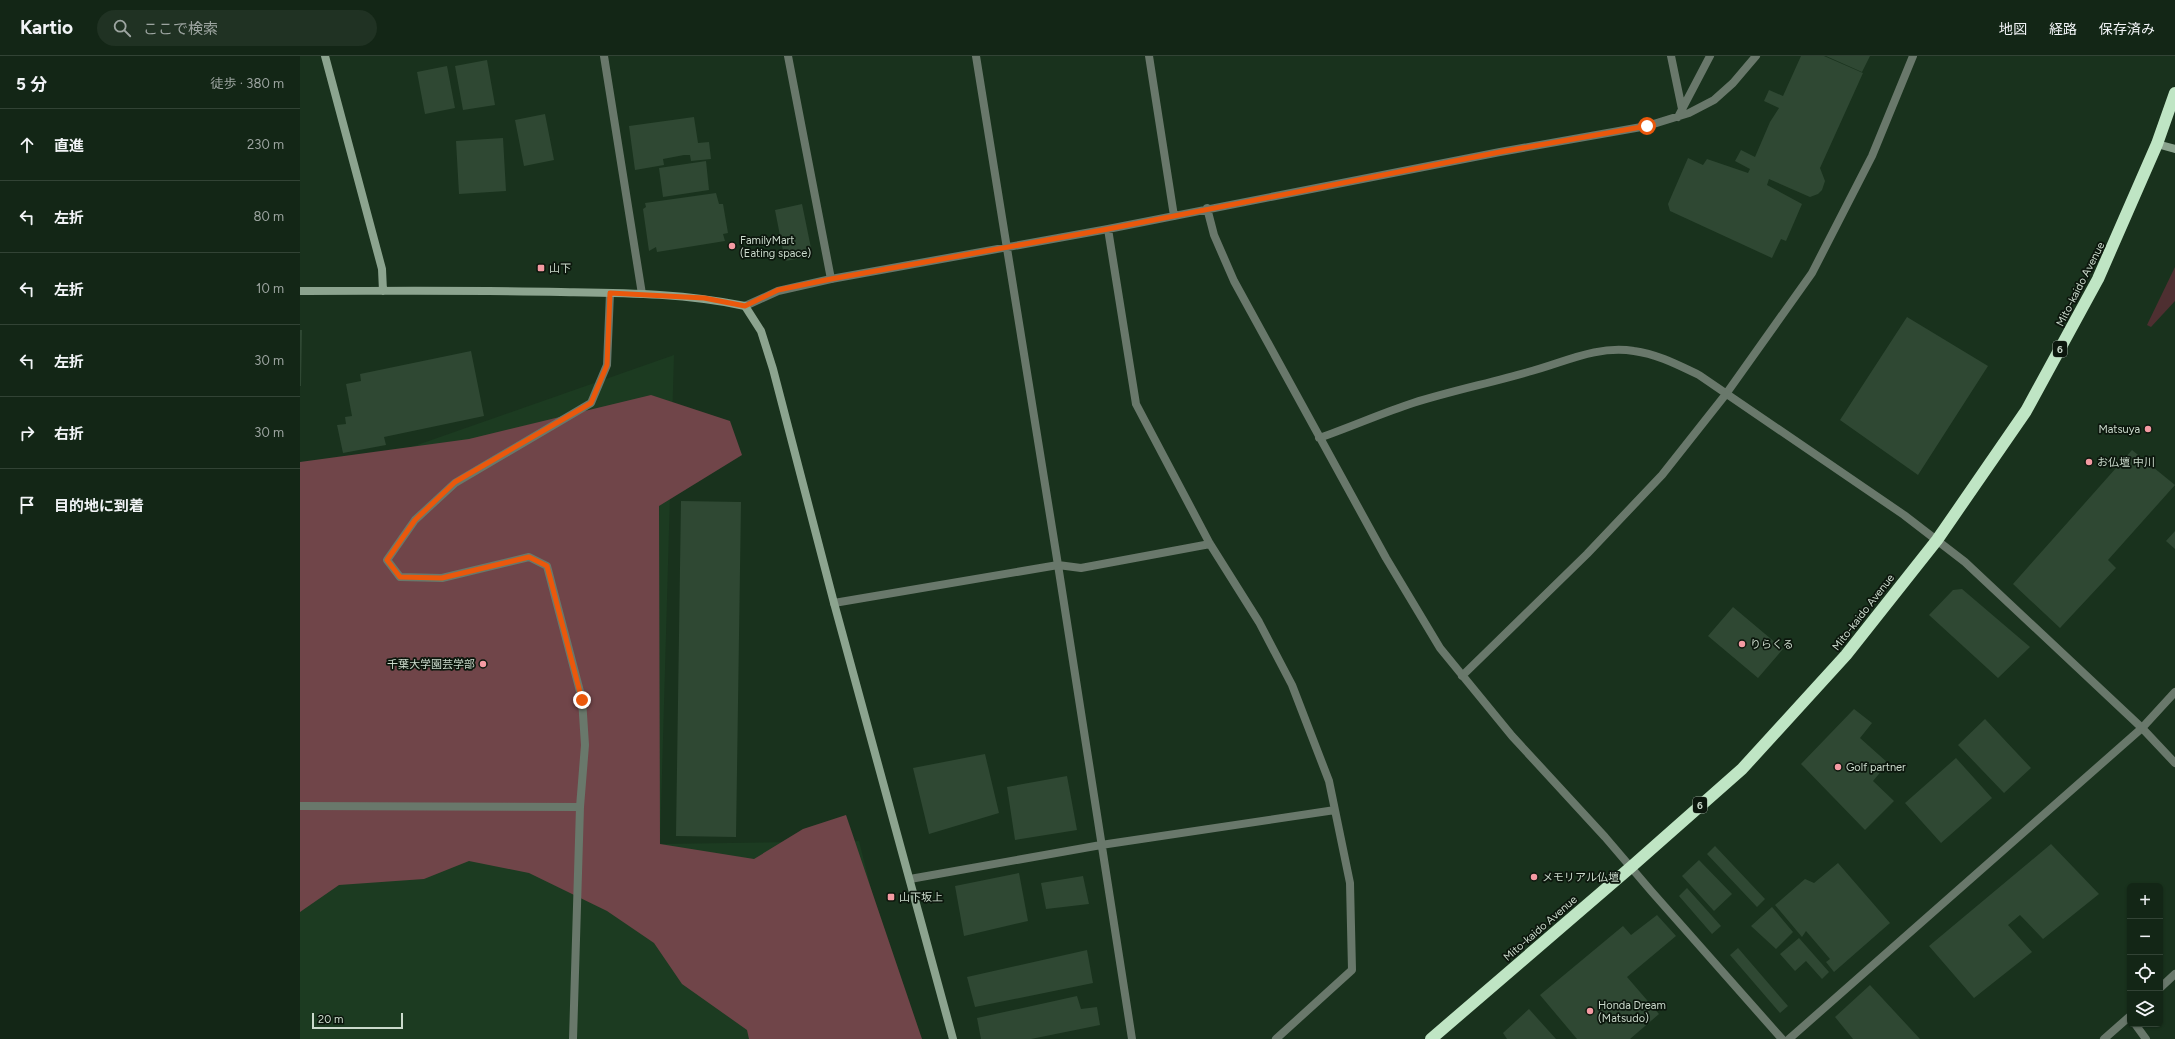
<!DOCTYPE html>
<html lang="ja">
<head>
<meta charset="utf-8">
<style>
	:root { --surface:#132616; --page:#203223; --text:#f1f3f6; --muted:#9da5a1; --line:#324335 }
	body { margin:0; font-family:Figtree,"Noto Sans JP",sans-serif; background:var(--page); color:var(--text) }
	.controls { position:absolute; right:12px; bottom:12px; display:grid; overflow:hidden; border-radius:6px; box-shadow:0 1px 3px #0004 }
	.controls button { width:36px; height:36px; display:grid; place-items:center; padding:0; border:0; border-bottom:1px solid var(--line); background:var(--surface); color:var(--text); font:20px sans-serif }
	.scale { position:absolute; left:12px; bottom:10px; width:91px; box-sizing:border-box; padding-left:4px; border:2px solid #cbdacc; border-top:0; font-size:11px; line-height:14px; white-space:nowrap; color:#cbdacc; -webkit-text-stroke:3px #0c170d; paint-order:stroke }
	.stop { position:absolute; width:12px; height:12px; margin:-9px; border:3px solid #ea580c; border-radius:50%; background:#fff }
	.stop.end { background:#ea580c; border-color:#fff; box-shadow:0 1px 4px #0008 }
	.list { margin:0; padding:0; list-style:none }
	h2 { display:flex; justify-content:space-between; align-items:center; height:52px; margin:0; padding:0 16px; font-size:17px }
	h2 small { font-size:13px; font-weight:400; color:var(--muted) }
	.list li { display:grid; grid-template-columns:26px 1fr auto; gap:12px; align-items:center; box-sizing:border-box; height:72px; padding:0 16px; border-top:1px solid var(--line) }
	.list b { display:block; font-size:15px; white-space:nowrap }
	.list em { font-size:13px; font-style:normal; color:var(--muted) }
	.icon { flex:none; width:22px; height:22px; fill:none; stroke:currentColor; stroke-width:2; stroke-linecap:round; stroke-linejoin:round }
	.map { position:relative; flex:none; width:1875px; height:983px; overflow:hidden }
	header { display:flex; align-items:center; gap:24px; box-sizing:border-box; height:56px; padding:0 20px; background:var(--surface); border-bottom:1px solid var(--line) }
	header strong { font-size:19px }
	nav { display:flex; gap:22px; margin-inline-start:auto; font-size:14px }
	.search { width:280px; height:36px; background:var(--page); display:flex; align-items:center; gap:10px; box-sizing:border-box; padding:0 14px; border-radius:22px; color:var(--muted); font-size:15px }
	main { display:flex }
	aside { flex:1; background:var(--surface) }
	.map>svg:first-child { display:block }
	.built { fill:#1c3b21 }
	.green { fill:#4e2f31 }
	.forest { fill:#704549 }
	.building { fill:#2f4833 }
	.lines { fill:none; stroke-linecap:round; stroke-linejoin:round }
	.lane { stroke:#69786b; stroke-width:8 }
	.street { stroke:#69786b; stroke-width:8 }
	.secondary { stroke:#8ca48f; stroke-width:8 }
	.highway { stroke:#bfe5c4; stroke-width:12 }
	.route { stroke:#ea580c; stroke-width:5 }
	.poi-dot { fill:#f49aa2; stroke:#0c170d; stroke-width:1.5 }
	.labels { text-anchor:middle; stroke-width:3.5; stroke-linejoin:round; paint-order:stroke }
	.shield { fill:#0c170d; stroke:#92a093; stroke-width:1 }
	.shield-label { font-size:10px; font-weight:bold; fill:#cbdacc }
	.poi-label { font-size:11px; fill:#cbdacc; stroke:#0c170d; text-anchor:start }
	.street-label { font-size:11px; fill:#cbdacc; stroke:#0c170d }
</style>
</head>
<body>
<header>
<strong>Kartio</strong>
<div class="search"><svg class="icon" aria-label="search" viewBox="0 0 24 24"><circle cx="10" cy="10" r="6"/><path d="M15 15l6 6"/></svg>ここで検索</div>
<nav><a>地図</a><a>経路</a><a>保存済み</a></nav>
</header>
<main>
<aside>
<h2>5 分<small>徒歩 · 380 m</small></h2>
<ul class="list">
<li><svg class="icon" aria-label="ahead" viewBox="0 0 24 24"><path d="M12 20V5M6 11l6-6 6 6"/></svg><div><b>直進</b></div><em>230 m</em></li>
<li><svg class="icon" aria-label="left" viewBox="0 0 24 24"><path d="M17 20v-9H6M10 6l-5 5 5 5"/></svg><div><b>左折</b></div><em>80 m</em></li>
<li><svg class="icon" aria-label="left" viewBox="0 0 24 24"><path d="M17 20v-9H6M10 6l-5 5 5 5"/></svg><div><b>左折</b></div><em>10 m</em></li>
<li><svg class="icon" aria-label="left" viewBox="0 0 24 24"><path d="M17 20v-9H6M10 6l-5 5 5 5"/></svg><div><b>左折</b></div><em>30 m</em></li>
<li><svg class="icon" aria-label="right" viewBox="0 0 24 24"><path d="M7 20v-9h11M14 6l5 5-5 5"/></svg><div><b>右折</b></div><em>30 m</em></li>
<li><svg class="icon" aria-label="arrive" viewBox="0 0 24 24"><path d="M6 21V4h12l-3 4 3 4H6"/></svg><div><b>目的地に到着</b></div></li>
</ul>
</aside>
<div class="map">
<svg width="1875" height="983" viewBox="0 0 1875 983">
	<rect width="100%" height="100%" fill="#19321d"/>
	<path class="built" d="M 374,299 L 360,788 L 559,785 L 609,983 L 0,983 L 0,430 Z"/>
	<path class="green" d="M 1875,211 L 1875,245 L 1851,271 L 1847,269 Z"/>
	<path class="forest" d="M 351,339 L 430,365 L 442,399 L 359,450 L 360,788 L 454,803 L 503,773 L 546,759 L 622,983 L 449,983 L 447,974 L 382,928 L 354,887 L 307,855 L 229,817 L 169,805 L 124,823 L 39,829 L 0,856 L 0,406 L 169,383 Z"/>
	<path class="building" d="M 1501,0 L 1524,0 L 1563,17 L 1520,112 L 1525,125 L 1522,134 L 1518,138 L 1510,141 L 1469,123 L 1467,129 L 1502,148 L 1486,185 L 1481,183 L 1472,202 L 1370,155 L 1368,148 L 1388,102 L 1403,109 L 1407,103 L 1448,117 L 1450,113 L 1435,105 L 1441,94 L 1455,101 L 1470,66 L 1479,52 L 1464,45 L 1469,34 L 1483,40 Z
		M 1526,0 L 1570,0 L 1562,16 Z
		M 187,4 L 195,49 L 163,54 L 155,10 Z
		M 147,10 L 155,52 L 125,58 L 117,16 Z
		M 245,58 L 254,104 L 224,110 L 215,64 Z
		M 394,61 L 398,87 L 409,86 L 411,103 L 391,105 L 390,99 L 384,99 L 363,103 L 364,109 L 335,114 L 329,70 Z
		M 203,82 L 206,135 L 159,138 L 156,85 Z
		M 406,105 L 409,134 L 363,141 L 359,112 Z
		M 416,137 L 419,148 L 423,148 L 428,177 L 423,178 L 425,185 L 357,196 L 356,191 L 349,195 L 343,153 L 346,151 L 345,147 Z
		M 502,148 L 511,192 L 506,193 L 508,201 L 485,205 L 475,154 Z
		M 1607,261 L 1688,310 L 1618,419 L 1540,364 Z
		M 0,274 L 2,274 L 1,330 L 0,330 Z
		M 171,295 L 184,360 L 84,381 L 86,389 L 43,397 L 37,369 L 46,368 L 45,361 L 52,360 L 46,328 L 61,325 L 60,318 Z
		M 1832,394 L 1875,429 L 1808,504 L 1816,512 L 1760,572 L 1713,528 Z
		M 381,445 L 441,446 L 436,781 L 376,780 Z
		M 1875,475 L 1875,493 L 1866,485 Z
		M 1662,533 L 1730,591 L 1698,622 L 1629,559 L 1653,534 Z
		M 1433,551 L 1483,593 L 1458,622 L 1408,580 Z
		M 1554,653 L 1572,667 L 1560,682 L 1588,707 L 1573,725 L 1594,745 L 1565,774 L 1501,708 Z
		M 1685,663 L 1731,712 L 1704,737 L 1658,689 Z
		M 685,698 L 699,757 L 629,778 L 613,712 Z
		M 1656,702 L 1692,742 L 1641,787 L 1605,747 Z
		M 767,720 L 777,774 L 715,784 L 707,731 Z
		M 1751,788 L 1799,838 L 1743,883 L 1720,859 L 1708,869 L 1732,896 L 1674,942 L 1629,890 Z
		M 1415,790 L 1465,843 L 1457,851 L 1407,798 Z
		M 1399,804 L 1432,838 L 1414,855 L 1382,820 Z
		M 1538,807 L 1590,867 L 1534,916 L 1526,906 L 1530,903 L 1506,875 L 1502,881 L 1475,849 L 1505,823 L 1514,827 Z
		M 719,817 L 728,865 L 664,880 L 655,830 Z
		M 783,820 L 789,848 L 746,853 L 741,827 Z
		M 1387,832 L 1421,870 L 1412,878 L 1379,840 Z
		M 1472,851 L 1493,876 L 1476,893 L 1451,870 Z
		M 1357,859 L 1376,880 L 1327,921 L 1359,958 L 1330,983 L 1277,983 L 1240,939 L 1323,870 L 1331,879 Z
		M 1499,882 L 1529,916 L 1522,923 L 1506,905 L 1495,915 L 1480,898 Z
		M 1438,892 L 1488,950 L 1480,957 L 1430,899 Z
		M 787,894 L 793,927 L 675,951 L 667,921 Z
		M 1570,929 L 1620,983 L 1553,983 L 1535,961 Z
		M 777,940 L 781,953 L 797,951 L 800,969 L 731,983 L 681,983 L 677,962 Z
		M 1229,953 L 1256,983 L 1207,983 L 1203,977 Z"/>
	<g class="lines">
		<path class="lane" d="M 488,0 L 531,223
			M 0,750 L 280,751
			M 273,983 L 280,751 L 285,689 L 282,643 L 247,510 L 229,501 L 142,522 L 100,521 L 87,504 L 115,464 L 155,427 L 291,347 L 307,309 L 310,237"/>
		<path class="street" d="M 304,0 L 342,238
			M 676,0 L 758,509 L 832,983
			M 849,0 L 874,160
			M 1371,0 L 1382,53
			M 1378,61 L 1410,0
			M 907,152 L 914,179 L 934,225 L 1086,502 L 1140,592 L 1212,680 L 1305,781 L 1352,836 L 1482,983
			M 808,173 L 836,348 L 910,488 L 959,566 L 992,629 L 1029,725 L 1050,827 L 1052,914 L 976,983
			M 445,250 L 478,235 L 531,223 L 808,173 L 1200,96 L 1347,70 L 1389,57 L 1414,44 L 1433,27 L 1456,0
			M 1019,382 C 1051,371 1082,357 1113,347 C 1151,335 1190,327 1228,316 C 1263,307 1296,289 1334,295 C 1357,298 1378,309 1399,319 L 1604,459 L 1665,506 L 1842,672 L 1875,707
			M 534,547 L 758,509 L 781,512 L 910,488
			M 1162,620 L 1287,498 L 1362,419 L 1426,338 L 1512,217 L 1572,100 L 1613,0
			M 610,823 L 801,789 L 1035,754
			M 1860,932 L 1875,918
			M 1835,968 L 1846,983
			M 1489,983 L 1842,672 L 1875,636
			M 1804,983 L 1829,961"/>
		<path class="secondary" d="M 25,0 L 82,213 L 83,235
			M 1857,88 L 1875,93
			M 0,235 C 87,235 174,234 261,236 C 324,237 383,237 445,250 L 461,275 L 473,313 L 534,547 L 653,983"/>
		<path class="highway" d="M 1131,983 L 1331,811 L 1442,713 L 1546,599 L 1637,484 L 1726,355 L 1798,223 L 1857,88 L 1875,37"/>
	</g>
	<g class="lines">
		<path class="route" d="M 282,644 L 247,510 L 229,501 L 142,522 L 100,521 L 87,504 L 115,464 L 155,426 L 291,347 L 307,309 L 310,237 L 404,242 L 445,250 L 478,234 L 531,223 L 808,173 L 1200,96 L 1347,70"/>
	</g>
	<g class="poi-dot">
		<circle cx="432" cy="190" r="4"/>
		<rect x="237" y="208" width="8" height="8" rx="2"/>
		<circle cx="1848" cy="373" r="4"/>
		<circle cx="1789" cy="406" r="4"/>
		<circle cx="1442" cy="588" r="4"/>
		<circle cx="183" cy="608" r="4"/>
		<circle cx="1538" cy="711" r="4"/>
		<circle cx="1234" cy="821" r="4"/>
		<rect x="587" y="837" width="8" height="8" rx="2"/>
		<circle cx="1290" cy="955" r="4"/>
	</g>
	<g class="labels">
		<g class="shield">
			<rect x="1753" y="285" width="14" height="16" rx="3"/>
			<rect x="1393" y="741" width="14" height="16" rx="3"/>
		</g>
		<g class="shield-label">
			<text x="1760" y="297">6</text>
			<text x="1400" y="753">6</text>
		</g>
		<g class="poi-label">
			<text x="440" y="188">FamilyMart<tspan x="440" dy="13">(Eating space)</tspan></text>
			<text x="249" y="216">山下</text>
			<text x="1840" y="377" text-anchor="end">Matsuya</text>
			<text x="1797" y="410">お仏壇 中川</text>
			<text x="1450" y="592">りらくる</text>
			<text x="175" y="612" text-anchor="end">千葉大学園芸学部</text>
			<text x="1546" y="715">Golf partner</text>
			<text x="1242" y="825">メモリアル仏壇</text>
			<text x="599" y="845">山下坂上</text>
			<text x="1298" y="953">Honda Dream<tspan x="1298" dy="13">(Matsudo)</tspan></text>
		</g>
		<g class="street-label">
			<text transform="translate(1780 228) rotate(-63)" y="4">Mito-kaido Avenue</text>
			<text transform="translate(1563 556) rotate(-52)" y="4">Mito-kaido Avenue</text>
			<text transform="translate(1240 872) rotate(-41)" y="4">Mito-kaido Avenue</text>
		</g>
	</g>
</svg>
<div class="controls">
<button>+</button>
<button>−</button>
<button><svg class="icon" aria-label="locate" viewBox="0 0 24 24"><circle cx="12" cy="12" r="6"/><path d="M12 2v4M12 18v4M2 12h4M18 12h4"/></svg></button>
<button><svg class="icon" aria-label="layers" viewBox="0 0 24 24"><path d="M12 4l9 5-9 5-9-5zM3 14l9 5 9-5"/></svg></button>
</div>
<div class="scale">20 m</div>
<div class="stop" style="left:1347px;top:70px"></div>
<div class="stop end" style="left:282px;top:644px"></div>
</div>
</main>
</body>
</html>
